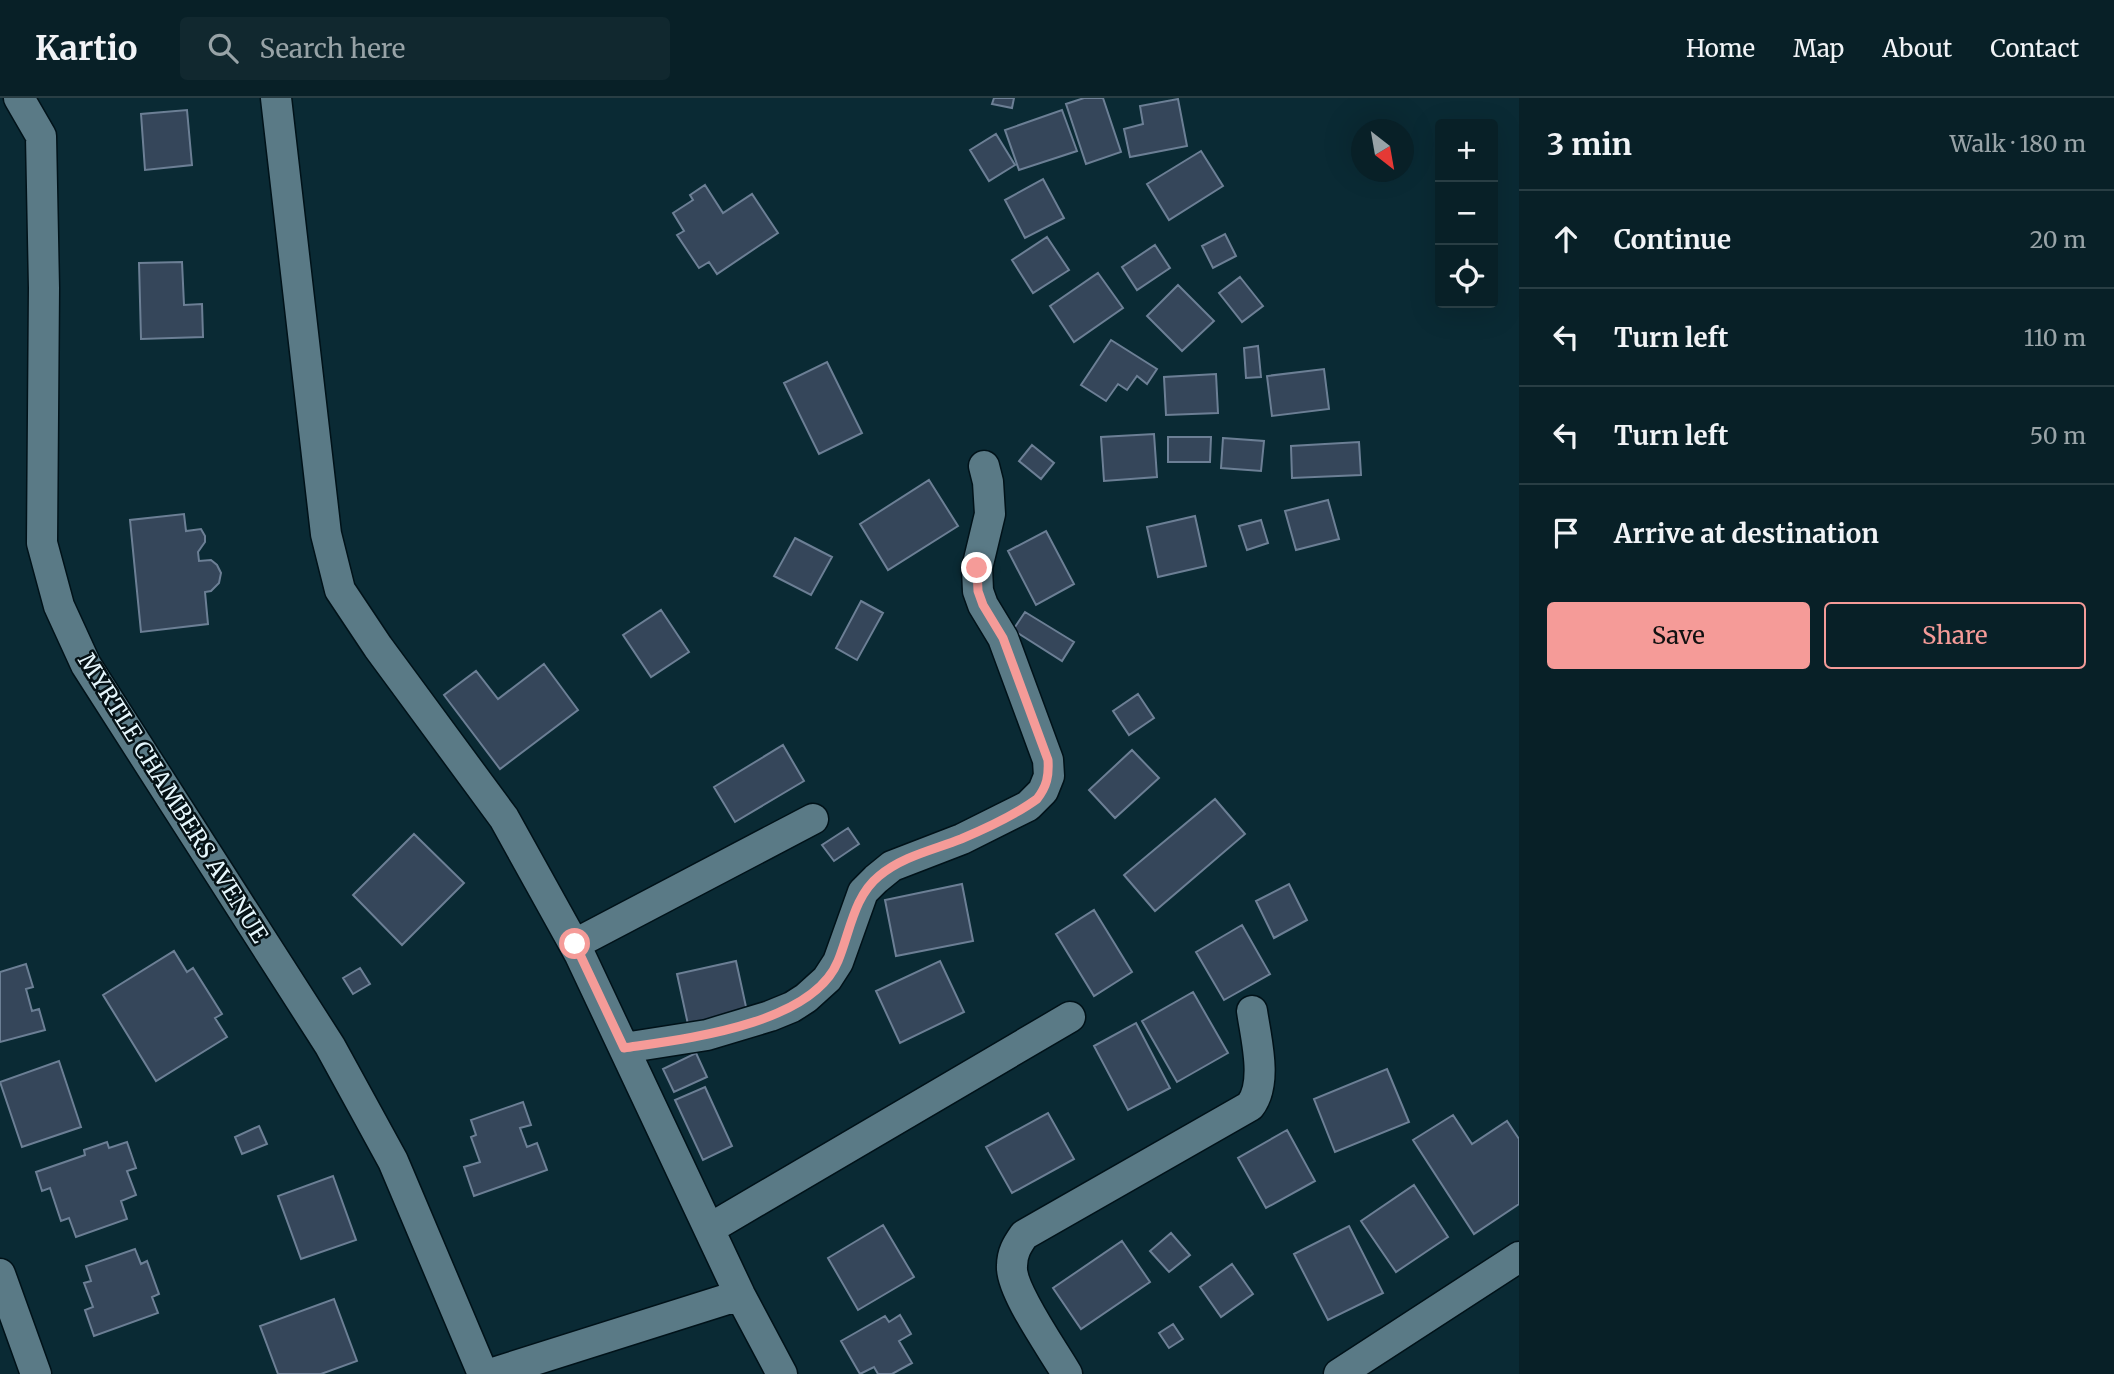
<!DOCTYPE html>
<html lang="en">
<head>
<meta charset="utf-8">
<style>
	:root { --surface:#082027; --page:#11282f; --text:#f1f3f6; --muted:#98a3a7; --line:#293e44; --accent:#f59b98 }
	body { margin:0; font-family:Merriweather,serif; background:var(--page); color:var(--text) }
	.controls { position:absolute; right:21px; top:21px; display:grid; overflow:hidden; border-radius:7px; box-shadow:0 7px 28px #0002 }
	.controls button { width:63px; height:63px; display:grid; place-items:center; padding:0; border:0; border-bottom:2px solid var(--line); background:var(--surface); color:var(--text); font:35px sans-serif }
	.compass { position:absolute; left:1351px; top:21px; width:63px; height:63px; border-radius:50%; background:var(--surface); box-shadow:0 7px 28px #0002; rotate:149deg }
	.stop { position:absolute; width:21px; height:21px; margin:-16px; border:5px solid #f59b98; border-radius:50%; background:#fff }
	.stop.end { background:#f59b98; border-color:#fff; box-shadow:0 2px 7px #0008 }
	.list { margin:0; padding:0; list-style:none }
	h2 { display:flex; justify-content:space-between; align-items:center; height:91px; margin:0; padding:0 28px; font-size:30px }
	h2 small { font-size:23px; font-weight:400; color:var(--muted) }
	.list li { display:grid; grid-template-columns:46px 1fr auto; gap:21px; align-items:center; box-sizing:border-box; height:98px; padding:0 28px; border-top:2px solid var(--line) }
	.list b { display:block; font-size:26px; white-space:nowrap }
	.list em { font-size:23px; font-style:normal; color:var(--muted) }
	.actions { display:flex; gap:14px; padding:21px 28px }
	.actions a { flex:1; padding:16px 0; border:2px solid var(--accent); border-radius:7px; text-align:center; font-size:24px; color:var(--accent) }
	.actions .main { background:var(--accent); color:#111 }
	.icon { flex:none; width:38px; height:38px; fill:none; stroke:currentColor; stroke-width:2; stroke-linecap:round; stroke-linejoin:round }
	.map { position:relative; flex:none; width:1519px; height:1276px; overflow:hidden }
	header { display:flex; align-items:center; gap:42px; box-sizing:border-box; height:98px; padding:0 35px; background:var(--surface); border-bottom:2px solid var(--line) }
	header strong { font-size:33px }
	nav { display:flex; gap:38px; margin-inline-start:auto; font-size:24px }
	.search { width:490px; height:63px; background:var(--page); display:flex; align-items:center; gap:18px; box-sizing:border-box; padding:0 24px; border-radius:7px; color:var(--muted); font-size:26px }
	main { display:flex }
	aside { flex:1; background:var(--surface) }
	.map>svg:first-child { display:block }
	.building { fill:#35465a; stroke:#6c7f95; stroke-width:2 }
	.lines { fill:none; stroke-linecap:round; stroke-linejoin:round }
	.street-casing { stroke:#001219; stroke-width:33 }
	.street { stroke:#5a7a86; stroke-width:30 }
	.route { stroke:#f59b98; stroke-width:9 }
	.labels { text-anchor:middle; stroke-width:5; stroke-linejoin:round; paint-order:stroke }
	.street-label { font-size:23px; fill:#e6f7fd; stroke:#051115 }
</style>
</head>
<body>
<header>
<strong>Kartio</strong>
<div class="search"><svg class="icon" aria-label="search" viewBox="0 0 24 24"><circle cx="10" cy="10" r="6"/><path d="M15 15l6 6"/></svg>Search here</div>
<nav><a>Home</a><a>Map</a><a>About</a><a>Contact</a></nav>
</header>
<main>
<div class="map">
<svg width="1519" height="1276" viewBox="0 0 1519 1276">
	<rect width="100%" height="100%" fill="#0a2a34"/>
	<path class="building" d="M 994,0 L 1014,0 L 1012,10 L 992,6 Z
		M 1084,0 L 1103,0 L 1121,54 L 1086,66 L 1066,6 Z
		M 1178,1 L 1187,48 L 1130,59 L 1124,31 L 1143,26 L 1140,8 Z
		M 187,12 L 192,67 L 145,72 L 141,16 Z
		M 1062,12 L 1077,53 L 1019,72 L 1005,32 Z
		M 996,36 L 1015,67 L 989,83 L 970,52 Z
		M 1201,53 L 1223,88 L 1169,122 L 1147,86 Z
		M 1043,81 L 1064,120 L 1025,140 L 1005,102 Z
		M 705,87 L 723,115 L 752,96 L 778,135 L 717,176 L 709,164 L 699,170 L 677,137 L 684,133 L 673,115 L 693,102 L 690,97 Z
		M 1225,136 L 1236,158 L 1213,170 L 1202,148 Z
		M 1047,139 L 1069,172 L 1033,195 L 1012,162 Z
		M 1155,147 L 1170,170 L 1137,192 L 1122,169 Z
		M 182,164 L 184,207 L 202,206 L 203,239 L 141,241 L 139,165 Z
		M 1098,175 L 1123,210 L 1074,244 L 1050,208 Z
		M 1240,179 L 1263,208 L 1242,224 L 1219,195 Z
		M 1178,187 L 1214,223 L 1182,253 L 1147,218 Z
		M 1111,242 L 1157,271 L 1147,286 L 1137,278 L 1127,292 L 1118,286 L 1106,303 L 1081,287 Z
		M 1258,248 L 1261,279 L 1246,280 L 1244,250 Z
		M 827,264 L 862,335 L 819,356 L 784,285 Z
		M 1324,271 L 1329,311 L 1272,318 L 1267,278 Z
		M 1216,276 L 1218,315 L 1166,317 L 1164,279 Z
		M 1154,336 L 1157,379 L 1104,383 L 1101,339 Z
		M 1168,339 L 1211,339 L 1210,364 L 1168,364 Z
		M 1223,340 L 1264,343 L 1261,373 L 1221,370 Z
		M 1359,344 L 1361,377 L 1292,380 L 1291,348 Z
		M 1032,347 L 1054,365 L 1041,381 L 1019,363 Z
		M 929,382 L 958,428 L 888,472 L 860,426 Z
		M 1328,402 L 1339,441 L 1296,452 L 1285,413 Z
		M 184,416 L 186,433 L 201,431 L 205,438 L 205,444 L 198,454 L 199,463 L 211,462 L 217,467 L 221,475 L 219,485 L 211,493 L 205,494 L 208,526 L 141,534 L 130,422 Z
		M 1195,418 L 1206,468 L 1158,479 L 1147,429 Z
		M 1261,422 L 1268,445 L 1247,452 L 1239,428 Z
		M 1046,433 L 1074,486 L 1036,507 L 1008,453 Z
		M 795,440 L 832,459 L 811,497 L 774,478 Z
		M 861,503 L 883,515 L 857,562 L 836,550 Z
		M 661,512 L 689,554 L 651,579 L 623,537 Z
		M 1025,514 L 1074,544 L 1062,563 L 1013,532 Z
		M 544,566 L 578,612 L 500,671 L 444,597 L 476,573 L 498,601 Z
		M 1138,596 L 1154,620 L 1129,637 L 1113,613 Z
		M 783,647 L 804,683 L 735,724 L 714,689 Z
		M 1132,652 L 1159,680 L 1115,720 L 1089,692 Z
		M 1215,701 L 1245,736 L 1155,813 L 1124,777 Z
		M 848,730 L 859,746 L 834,763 L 822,747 Z
		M 414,736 L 464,785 L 402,847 L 353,797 Z
		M 962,786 L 973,843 L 896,858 L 885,802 Z
		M 1289,786 L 1307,822 L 1274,840 L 1256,803 Z
		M 1094,812 L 1132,874 L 1094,898 L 1056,836 Z
		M 1242,827 L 1270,876 L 1224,902 L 1196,854 Z
		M 174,853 L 187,874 L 193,870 L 222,916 L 215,920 L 227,939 L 156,983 L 103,897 Z
		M 736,863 L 748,918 L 689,931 L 677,876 Z
		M 940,863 L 964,914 L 900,945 L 876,893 Z
		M 26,866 L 33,889 L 26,891 L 32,913 L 39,911 L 45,932 L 0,944 L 0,874 Z
		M 360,870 L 370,886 L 353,896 L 343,880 Z
		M 1193,894 L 1228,955 L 1177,984 L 1142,923 Z
		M 1136,925 L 1170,990 L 1128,1012 L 1094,948 Z
		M 696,955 L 707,979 L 674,994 L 663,971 Z
		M 59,963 L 81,1029 L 22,1049 L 0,984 Z
		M 1387,971 L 1409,1024 L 1335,1054 L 1314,1001 Z
		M 705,989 L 732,1048 L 703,1062 L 675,1002 Z
		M 523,1004 L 531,1027 L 520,1030 L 527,1049 L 537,1045 L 547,1072 L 474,1098 L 464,1069 L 480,1064 L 471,1039 L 476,1037 L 471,1022 Z
		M 1048,1015 L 1074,1061 L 1012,1095 L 986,1049 Z
		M 1453,1017 L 1472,1046 L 1507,1023 L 1519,1041 L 1519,1106 L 1474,1136 L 1413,1042 Z
		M 259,1028 L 267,1046 L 242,1056 L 235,1039 Z
		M 1287,1032 L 1315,1083 L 1266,1110 L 1238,1060 Z
		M 107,1044 L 109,1050 L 127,1044 L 136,1070 L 127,1073 L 136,1097 L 121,1103 L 127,1121 L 76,1139 L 69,1120 L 61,1123 L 50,1090 L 42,1093 L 36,1074 L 85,1057 L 84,1052 Z
		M 333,1078 L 356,1142 L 301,1161 L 278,1098 Z
		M 1414,1087 L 1448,1139 L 1396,1174 L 1361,1123 Z
		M 883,1127 L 914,1179 L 858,1212 L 828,1160 Z
		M 1349,1128 L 1383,1195 L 1328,1222 L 1294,1156 Z
		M 1171,1135 L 1190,1157 L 1169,1174 L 1150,1153 Z
		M 1122,1143 L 1150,1184 L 1081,1231 L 1053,1190 Z
		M 135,1151 L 141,1166 L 147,1163 L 159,1196 L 152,1199 L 158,1215 L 94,1238 L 85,1212 L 93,1209 L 84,1185 L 91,1183 L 86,1168 Z
		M 1232,1166 L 1253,1196 L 1221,1219 L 1200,1189 Z
		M 334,1201 L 357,1263 L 321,1276 L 278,1276 L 260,1228 Z
		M 900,1217 L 911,1236 L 899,1243 L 912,1265 L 892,1276 L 878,1276 L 874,1269 L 860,1276 L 841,1243 L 885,1218 L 889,1224 Z
		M 1173,1226 L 1183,1241 L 1169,1250 L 1159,1235 Z"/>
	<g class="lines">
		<g class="street-casing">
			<path id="street" d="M 19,0 L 41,38 L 44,190 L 42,445 L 59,508 L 86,567 L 330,948 L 393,1063 L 483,1276
				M 276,0 L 326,436 L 340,492 L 378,549 L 504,720 L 580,857 L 740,1197 L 782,1276
				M 575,846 L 813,721
				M 624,950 L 707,937 L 770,918 L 792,909 L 806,900 L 827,881 L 838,864 L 863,794 L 876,781 L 892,768 L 962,741 L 1028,708 L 1043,693 L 1049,678 L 1048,662 L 1003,540 L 983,507 L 978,493 L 977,470 L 990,416 L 988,384 L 984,368
				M 709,1131 L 1070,919
				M 0,1176 L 36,1276
				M 490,1276 L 740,1197
				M 1067,1276 C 1054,1253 1010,1192 1012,1168 C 1012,1155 1017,1147 1024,1137 L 1250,1008 C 1268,985 1256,941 1252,913
				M 1339,1276 L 1519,1159"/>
		</g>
		<use href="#street" class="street"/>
	</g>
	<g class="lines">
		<path class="route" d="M 575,846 L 624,950 C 684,941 812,927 838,863 C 850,834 854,798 879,778 C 903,758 933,752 961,741 C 987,730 1015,717 1037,701 C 1047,688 1049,678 1048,662 L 1003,540 L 983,507 L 978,493 L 977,470"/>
	</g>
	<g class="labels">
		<g class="street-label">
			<text transform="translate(173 700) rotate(58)" y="8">MYRTLE CHAMBERS AVENUE</text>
		</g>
	</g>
</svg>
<div class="controls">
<button>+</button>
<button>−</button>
<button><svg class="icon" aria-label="locate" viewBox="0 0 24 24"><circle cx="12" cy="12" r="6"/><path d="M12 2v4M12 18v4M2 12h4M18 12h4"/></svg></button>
</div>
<svg class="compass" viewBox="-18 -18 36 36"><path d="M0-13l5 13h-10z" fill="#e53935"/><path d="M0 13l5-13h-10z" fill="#98a3a7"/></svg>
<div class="stop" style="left:575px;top:846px"></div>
<div class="stop end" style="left:977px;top:470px"></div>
</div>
<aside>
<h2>3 min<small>Walk · 180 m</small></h2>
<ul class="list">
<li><svg class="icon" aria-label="ahead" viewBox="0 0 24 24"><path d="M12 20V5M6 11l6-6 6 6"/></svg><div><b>Continue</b></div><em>20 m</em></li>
<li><svg class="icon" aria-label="left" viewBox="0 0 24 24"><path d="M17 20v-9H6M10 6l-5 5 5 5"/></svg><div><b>Turn left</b></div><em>110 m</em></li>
<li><svg class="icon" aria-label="left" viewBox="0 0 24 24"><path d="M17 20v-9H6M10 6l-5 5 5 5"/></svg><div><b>Turn left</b></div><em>50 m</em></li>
<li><svg class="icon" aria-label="arrive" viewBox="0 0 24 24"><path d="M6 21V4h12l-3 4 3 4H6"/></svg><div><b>Arrive at destination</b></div></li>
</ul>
<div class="actions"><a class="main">Save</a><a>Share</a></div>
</aside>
</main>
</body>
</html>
